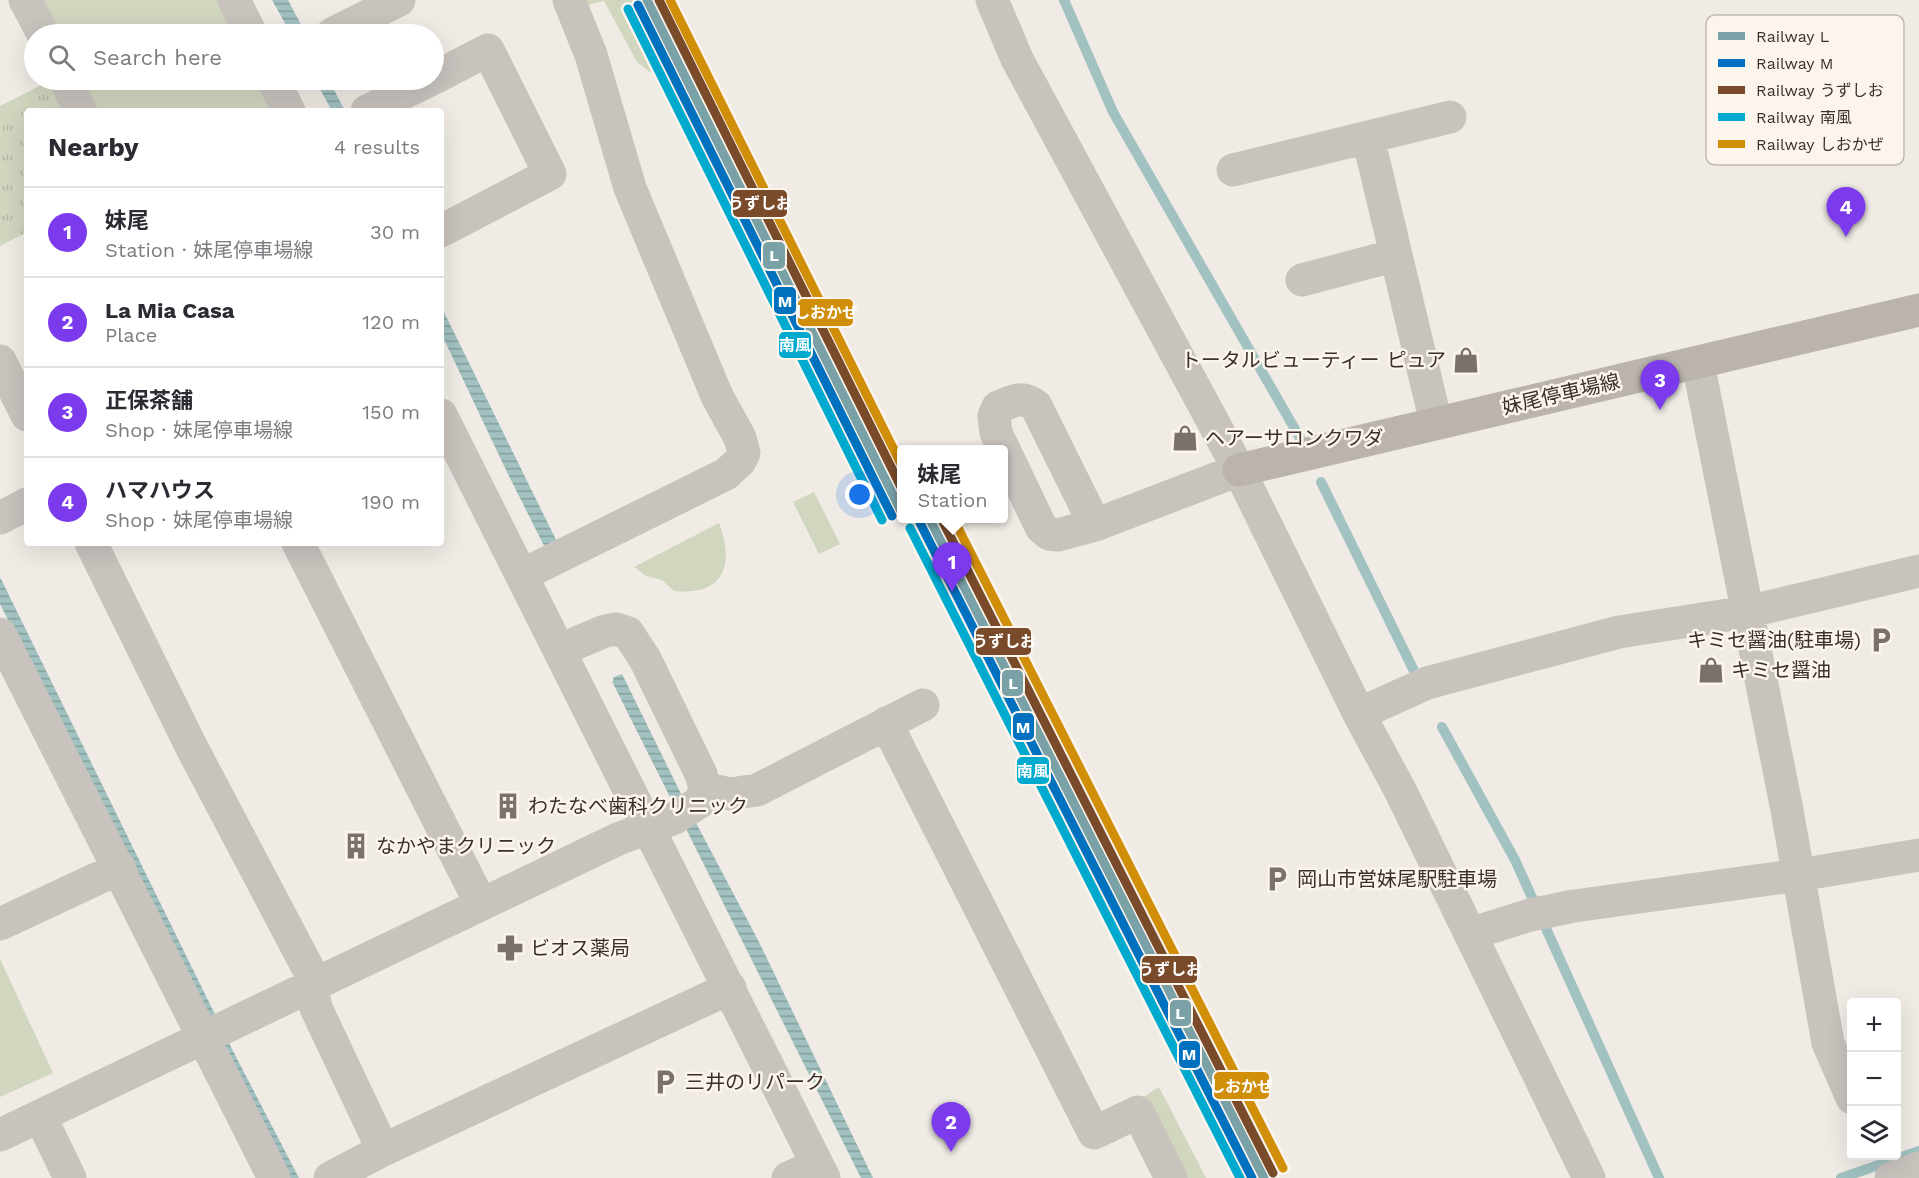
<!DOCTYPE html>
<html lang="en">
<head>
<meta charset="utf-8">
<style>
	:root { --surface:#fff; --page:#f7f7f7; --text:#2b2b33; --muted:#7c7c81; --line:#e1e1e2; --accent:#7c3aed }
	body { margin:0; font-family:"Work Sans","Noto Sans JP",sans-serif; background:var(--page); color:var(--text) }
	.controls { position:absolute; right:18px; bottom:18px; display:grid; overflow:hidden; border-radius:6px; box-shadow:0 6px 24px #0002 }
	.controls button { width:54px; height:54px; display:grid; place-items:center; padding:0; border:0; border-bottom:2px solid var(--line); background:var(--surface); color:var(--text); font:30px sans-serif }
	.you { position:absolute; left:860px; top:495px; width:21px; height:21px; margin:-15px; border:4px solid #fff; border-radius:50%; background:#1a73e8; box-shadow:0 0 0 9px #1a73e833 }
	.badge { display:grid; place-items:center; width:39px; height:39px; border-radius:50%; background:var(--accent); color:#fff; font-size:20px; font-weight:700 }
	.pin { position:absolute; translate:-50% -50px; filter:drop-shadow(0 2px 3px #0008) }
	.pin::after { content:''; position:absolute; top:32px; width:21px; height:18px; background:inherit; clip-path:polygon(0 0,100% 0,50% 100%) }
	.popup { position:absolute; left:897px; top:445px; width:111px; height:78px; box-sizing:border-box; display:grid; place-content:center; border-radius:6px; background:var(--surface); filter:drop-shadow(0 2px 4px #0005); font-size:20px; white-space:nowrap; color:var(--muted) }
	.popup b { font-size:22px; color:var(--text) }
	.popup::after { content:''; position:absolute; left:50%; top:100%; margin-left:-12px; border:12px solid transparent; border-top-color:var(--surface) }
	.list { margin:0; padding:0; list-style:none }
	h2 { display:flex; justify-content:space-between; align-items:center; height:78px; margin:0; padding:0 24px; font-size:26px }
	h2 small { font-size:20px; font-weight:400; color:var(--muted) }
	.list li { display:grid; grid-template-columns:39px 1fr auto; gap:18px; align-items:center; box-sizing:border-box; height:90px; padding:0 24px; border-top:2px solid var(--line) }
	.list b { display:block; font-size:22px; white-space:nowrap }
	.list p { margin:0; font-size:20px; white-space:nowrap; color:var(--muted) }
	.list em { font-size:20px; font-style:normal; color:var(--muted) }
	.icon { flex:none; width:33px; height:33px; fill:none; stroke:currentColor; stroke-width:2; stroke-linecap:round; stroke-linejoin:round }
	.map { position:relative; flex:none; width:1919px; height:1178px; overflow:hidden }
	.search { position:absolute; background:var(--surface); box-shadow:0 6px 24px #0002; left:24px; top:24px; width:420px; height:66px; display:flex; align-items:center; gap:15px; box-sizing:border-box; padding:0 21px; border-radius:33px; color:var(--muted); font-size:22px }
	.panel { position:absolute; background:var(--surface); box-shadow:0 6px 24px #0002; left:24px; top:108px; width:420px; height:438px; border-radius:6px }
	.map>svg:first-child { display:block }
	.green { fill:#d1d6bf }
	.park { fill:url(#park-tufts) }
	.water { fill:url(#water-rules) }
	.pier { fill:#f0ebe5 }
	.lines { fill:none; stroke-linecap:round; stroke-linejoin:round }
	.stream { stroke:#a1c2c1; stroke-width:10 }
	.street { stroke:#c9c3be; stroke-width:33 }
	.secondary { stroke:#bab3ae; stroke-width:33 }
	.rail-1-casing { stroke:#fbf5ee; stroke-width:14 }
	.rail-2-casing { stroke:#fbf5ee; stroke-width:14 }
	.rail-3-casing { stroke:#fbf5ee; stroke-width:14 }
	.rail-4-casing { stroke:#fbf5ee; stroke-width:14 }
	.rail-5-casing { stroke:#fbf5ee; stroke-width:14 }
	.rail-1 { stroke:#79a1a6; stroke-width:9 }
	.rail-2 { stroke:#0071be; stroke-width:9 }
	.rail-3 { stroke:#7a4b2a; stroke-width:9 }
	.rail-4 { stroke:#00a9ce; stroke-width:9 }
	.rail-5 { stroke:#d18e09; stroke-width:9 }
	.labels { text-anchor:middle; stroke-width:5; stroke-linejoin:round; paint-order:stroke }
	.poi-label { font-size:20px; fill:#3b302b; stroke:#fbf5ee; text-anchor:start }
	.street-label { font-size:20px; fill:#3b302b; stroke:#fbf5ee }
	.key { fill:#fbf5ee; stroke:#c1bab4; stroke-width:1.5 }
	.key-label { font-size:16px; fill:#3b302b }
	.line-badge { stroke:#fbf5ee; stroke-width:2 }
	.badge-label { font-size:16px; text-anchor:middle; font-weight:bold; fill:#fff }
</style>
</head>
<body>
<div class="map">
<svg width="1919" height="1178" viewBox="0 0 1919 1178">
	<defs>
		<pattern id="park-tufts" width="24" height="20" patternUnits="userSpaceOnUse" patternTransform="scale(1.5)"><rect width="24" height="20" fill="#d1d6bf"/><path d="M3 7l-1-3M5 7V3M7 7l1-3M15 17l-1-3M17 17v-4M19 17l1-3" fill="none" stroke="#b4b8a4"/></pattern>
		<pattern id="water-rules" width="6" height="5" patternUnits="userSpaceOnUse" patternTransform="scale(1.5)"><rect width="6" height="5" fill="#a1c2c1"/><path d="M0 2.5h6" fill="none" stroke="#849e9d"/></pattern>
	</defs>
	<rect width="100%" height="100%" fill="#f0ebe5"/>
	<path class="green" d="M 40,0 L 220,0 L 238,34 L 57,34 Z
		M 576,0 L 633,0 L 665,59 L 650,72 L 637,62 L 604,1 L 579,7 Z
		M 80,80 L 260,80 L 276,111 L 96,111 Z
		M 814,492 L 840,544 L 819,554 L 793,502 Z
		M 719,523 C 735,565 724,596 674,591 L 662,580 L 646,576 L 634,567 Z
		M 0,959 L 53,1073 L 0,1097 Z
		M 1159,1087 L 1206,1178 L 1183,1178 L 1142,1098 Z"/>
	<path class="park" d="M 51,80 L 67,111 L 27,111 L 27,232 L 0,246 L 0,106 Z"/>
	<path class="water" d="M 272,0 L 288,0 L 306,34 L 291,34 Z
		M 315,80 L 329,80 L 345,111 L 332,111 Z
		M 441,306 L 685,802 L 759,942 L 873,1178 L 861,1178 L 506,470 L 441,333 Z
		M 0,577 L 234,1053 L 299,1178 L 288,1178 L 0,604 Z"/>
	<path class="pier" d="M 561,544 L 625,673 L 614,677 L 612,683 L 543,545 Z"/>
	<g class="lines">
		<path class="stream" d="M 1064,0 L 1113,112 L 1300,438
			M 1321,482 L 1418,679
			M 1442,727 L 1515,860 L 1659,1178
			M 1841,1178 L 1919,1151"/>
		<path class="street" d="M 25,0 L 43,34
			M 234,0 L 251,34
			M 992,0 L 1017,59 L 1239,470 L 1359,714 L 1400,790 L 1589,1178
			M 332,34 L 399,0
			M 434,78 L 488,50 L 550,174 L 441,231
			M 65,80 L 81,111
			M 273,80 L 289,111
			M 367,111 L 430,80
			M 1368,137 L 1436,423
			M 1233,170 L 1450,117
			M 1302,280 L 1396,255
			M 0,361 L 27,415
			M 1698,363 L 1787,810 L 1828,1043 L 1852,1098
			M 441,415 L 824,1178
			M 0,518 L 27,504
			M 1095,525 L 1036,406 C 1022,395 1013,401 998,407 L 994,416 L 996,433 L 1041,527 L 1049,534 L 1058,535 L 1095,525 L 1239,470
			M 91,543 L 192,748 L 309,970 L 316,1008 L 383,1150
			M 298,543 L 481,904
			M 522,575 L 726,474 L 740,461 L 744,453 L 740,438 L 717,396 L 630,188 L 591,55 L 569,0
			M 0,634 L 274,1178
			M 1359,714 L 1427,683 L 1619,632 L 1747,612 L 1919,571
			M 886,723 L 1094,1133 L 1138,1112 L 1171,1178
			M 705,788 L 730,794 L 757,790 L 923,705
			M 0,924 L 120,868
			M 1470,934 L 1530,915 L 1574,906 L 1799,875 L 1919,855
			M 40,1116 L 70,1178
			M 0,1135 L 618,839 L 675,818 L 701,801 L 705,788 L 701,774 L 645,659 L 628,633 L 616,629 L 605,631 L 560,650
			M 330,1178 L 383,1150 L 730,988
			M 788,1178 L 817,1165
			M 1891,1178 L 1919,1168"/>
		<path class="secondary" d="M 1239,470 L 1919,310"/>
		<g class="rail-1-casing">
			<path id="rail-1" d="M 647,0 L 901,511
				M 929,518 L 1264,1178"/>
		</g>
		<g class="rail-2-casing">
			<path id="rail-2" d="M 638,5 L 892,516
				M 920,523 L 1252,1178"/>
		</g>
		<g class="rail-3-casing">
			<path id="rail-3" d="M 659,0 L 901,487
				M 941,518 L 1273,1173"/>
		</g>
		<g class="rail-4-casing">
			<path id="rail-4" d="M 628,9 L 882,520
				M 910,528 L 1240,1178"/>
		</g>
		<g class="rail-5-casing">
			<path id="rail-5" d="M 670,0 L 901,464
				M 953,518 L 1283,1168"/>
		</g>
		<use href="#rail-1" class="rail-1"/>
		<use href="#rail-2" class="rail-2"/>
		<use href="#rail-3" class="rail-3"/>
		<use href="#rail-4" class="rail-4"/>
		<use href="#rail-5" class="rail-5"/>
	</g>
	<defs>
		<g id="shop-bare" transform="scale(2.07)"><path d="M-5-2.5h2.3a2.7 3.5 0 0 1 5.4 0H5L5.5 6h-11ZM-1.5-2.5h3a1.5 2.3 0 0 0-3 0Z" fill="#7a716c" stroke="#fbf5ee" stroke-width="2.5" paint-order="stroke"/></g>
		<g id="parking-bare" transform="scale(2.07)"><path d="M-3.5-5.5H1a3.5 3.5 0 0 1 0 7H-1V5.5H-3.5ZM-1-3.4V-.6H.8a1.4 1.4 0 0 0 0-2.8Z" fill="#7a716c" stroke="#fbf5ee" stroke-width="2.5" paint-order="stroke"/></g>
		<g id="building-bare" transform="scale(2.07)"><path d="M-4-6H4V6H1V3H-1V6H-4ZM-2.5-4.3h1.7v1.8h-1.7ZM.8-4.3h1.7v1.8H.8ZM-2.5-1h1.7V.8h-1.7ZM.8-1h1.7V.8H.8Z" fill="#7a716c" stroke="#fbf5ee" stroke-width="2.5" paint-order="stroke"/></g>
		<g id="pharmacy-bare" transform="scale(2.07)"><path d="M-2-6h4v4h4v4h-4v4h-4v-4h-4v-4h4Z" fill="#7a716c" stroke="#fbf5ee" stroke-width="2.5" paint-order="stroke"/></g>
	</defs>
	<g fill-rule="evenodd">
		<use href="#shop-bare" x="1466" y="360"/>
		<use href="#shop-bare" x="1185" y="438"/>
		<use href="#parking-bare" x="1881" y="640"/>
		<use href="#shop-bare" x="1711" y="670"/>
		<use href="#building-bare" x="508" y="806"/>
		<use href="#building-bare" x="356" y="846"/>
		<use href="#parking-bare" x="1277" y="879"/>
		<use href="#pharmacy-bare" x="510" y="948"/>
		<use href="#parking-bare" x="665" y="1082"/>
	</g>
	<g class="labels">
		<g class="poi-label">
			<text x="1446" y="367" text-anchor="end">トータルビューティー ピュア</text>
			<text x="1205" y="445">ヘアーサロンクワダ</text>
			<text x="1861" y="647" text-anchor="end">キミセ醤油(駐車場)</text>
			<text x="1731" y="677">キミセ醤油</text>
			<text x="528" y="813">わたなべ歯科クリニック</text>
			<text x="376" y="853">なかやまクリニック</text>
			<text x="1297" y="886">岡山市営妹尾駅駐車場</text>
			<text x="530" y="955">ビオス薬局</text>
			<text x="685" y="1089">三井のリパーク</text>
		</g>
		<g class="street-label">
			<text transform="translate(1561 394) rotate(-13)" y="7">妹尾停車場線</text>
		</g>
	</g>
	<rect x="1706" y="15" width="198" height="150" rx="9" class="key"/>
	<rect x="1718" y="32" width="27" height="8" fill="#79a1a6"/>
	<rect x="1718" y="59" width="27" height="8" fill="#0071be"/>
	<rect x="1718" y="86" width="27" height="8" fill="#7a4b2a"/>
	<rect x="1718" y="113" width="27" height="8" fill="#00a9ce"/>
	<rect x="1718" y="140" width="27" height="8" fill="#d18e09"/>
	<g class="key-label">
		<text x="1756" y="42">Railway L</text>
		<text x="1756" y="69">Railway M</text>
		<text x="1756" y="96">Railway うずしお</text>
		<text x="1756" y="123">Railway 南風</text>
		<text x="1756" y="150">Railway しおかぜ</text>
	</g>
	<g class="line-badge">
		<rect x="732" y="189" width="56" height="29" rx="6" fill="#7a4b2a"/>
		<rect x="762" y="241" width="24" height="29" rx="6" fill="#79a1a6"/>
		<rect x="773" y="286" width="24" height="29" rx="6" fill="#0071be"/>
		<rect x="797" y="298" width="57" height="29" rx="6" fill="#d18e09"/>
		<rect x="778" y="331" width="34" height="28" rx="6" fill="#00a9ce"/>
		<rect x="975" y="627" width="57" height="29" rx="6" fill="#7a4b2a"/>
		<rect x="1001" y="669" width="23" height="28" rx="6" fill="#79a1a6"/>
		<rect x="1012" y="712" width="23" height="29" rx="6" fill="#0071be"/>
		<rect x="1016" y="756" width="34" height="29" rx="6" fill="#00a9ce"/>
		<rect x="1141" y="955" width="57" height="29" rx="6" fill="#7a4b2a"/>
		<rect x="1169" y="999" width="23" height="28" rx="6" fill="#79a1a6"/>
		<rect x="1178" y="1040" width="23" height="29" rx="6" fill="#0071be"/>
		<rect x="1213" y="1071" width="57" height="29" rx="6" fill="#d18e09"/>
	</g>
	<g class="badge-label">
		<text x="760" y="209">うずしお</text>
		<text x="774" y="261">L</text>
		<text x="785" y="307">M</text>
		<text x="826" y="318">しおかぜ</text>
		<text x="795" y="351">南風</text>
		<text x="1004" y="647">うずしお</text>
		<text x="1013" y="689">L</text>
		<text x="1023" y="733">M</text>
		<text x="1033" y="777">南風</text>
		<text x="1170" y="975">うずしお</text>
		<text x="1180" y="1019">L</text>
		<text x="1189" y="1060">M</text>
		<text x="1241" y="1092">しおかぜ</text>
	</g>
</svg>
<div class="controls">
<button>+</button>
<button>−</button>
<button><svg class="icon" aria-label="layers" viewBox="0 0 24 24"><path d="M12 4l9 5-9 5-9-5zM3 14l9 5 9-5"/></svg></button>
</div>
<div class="you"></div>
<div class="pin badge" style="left:952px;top:592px">1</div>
<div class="popup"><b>妹尾</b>Station</div>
<div class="pin badge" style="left:951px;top:1152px">2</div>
<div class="pin badge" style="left:1660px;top:410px">3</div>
<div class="pin badge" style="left:1846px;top:237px">4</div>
<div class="search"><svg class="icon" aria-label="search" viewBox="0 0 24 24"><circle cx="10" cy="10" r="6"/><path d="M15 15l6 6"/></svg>Search here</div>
<section class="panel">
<h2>Nearby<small>4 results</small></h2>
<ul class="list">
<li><span class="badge">1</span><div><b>妹尾</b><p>Station · 妹尾停車場線</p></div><em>30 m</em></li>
<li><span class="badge">2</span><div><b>La Mia Casa</b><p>Place</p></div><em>120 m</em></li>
<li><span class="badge">3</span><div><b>正保茶舗</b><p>Shop · 妹尾停車場線</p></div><em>150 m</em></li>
<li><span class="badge">4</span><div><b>ハマハウス</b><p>Shop · 妹尾停車場線</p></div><em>190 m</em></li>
</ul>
</section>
</div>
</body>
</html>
